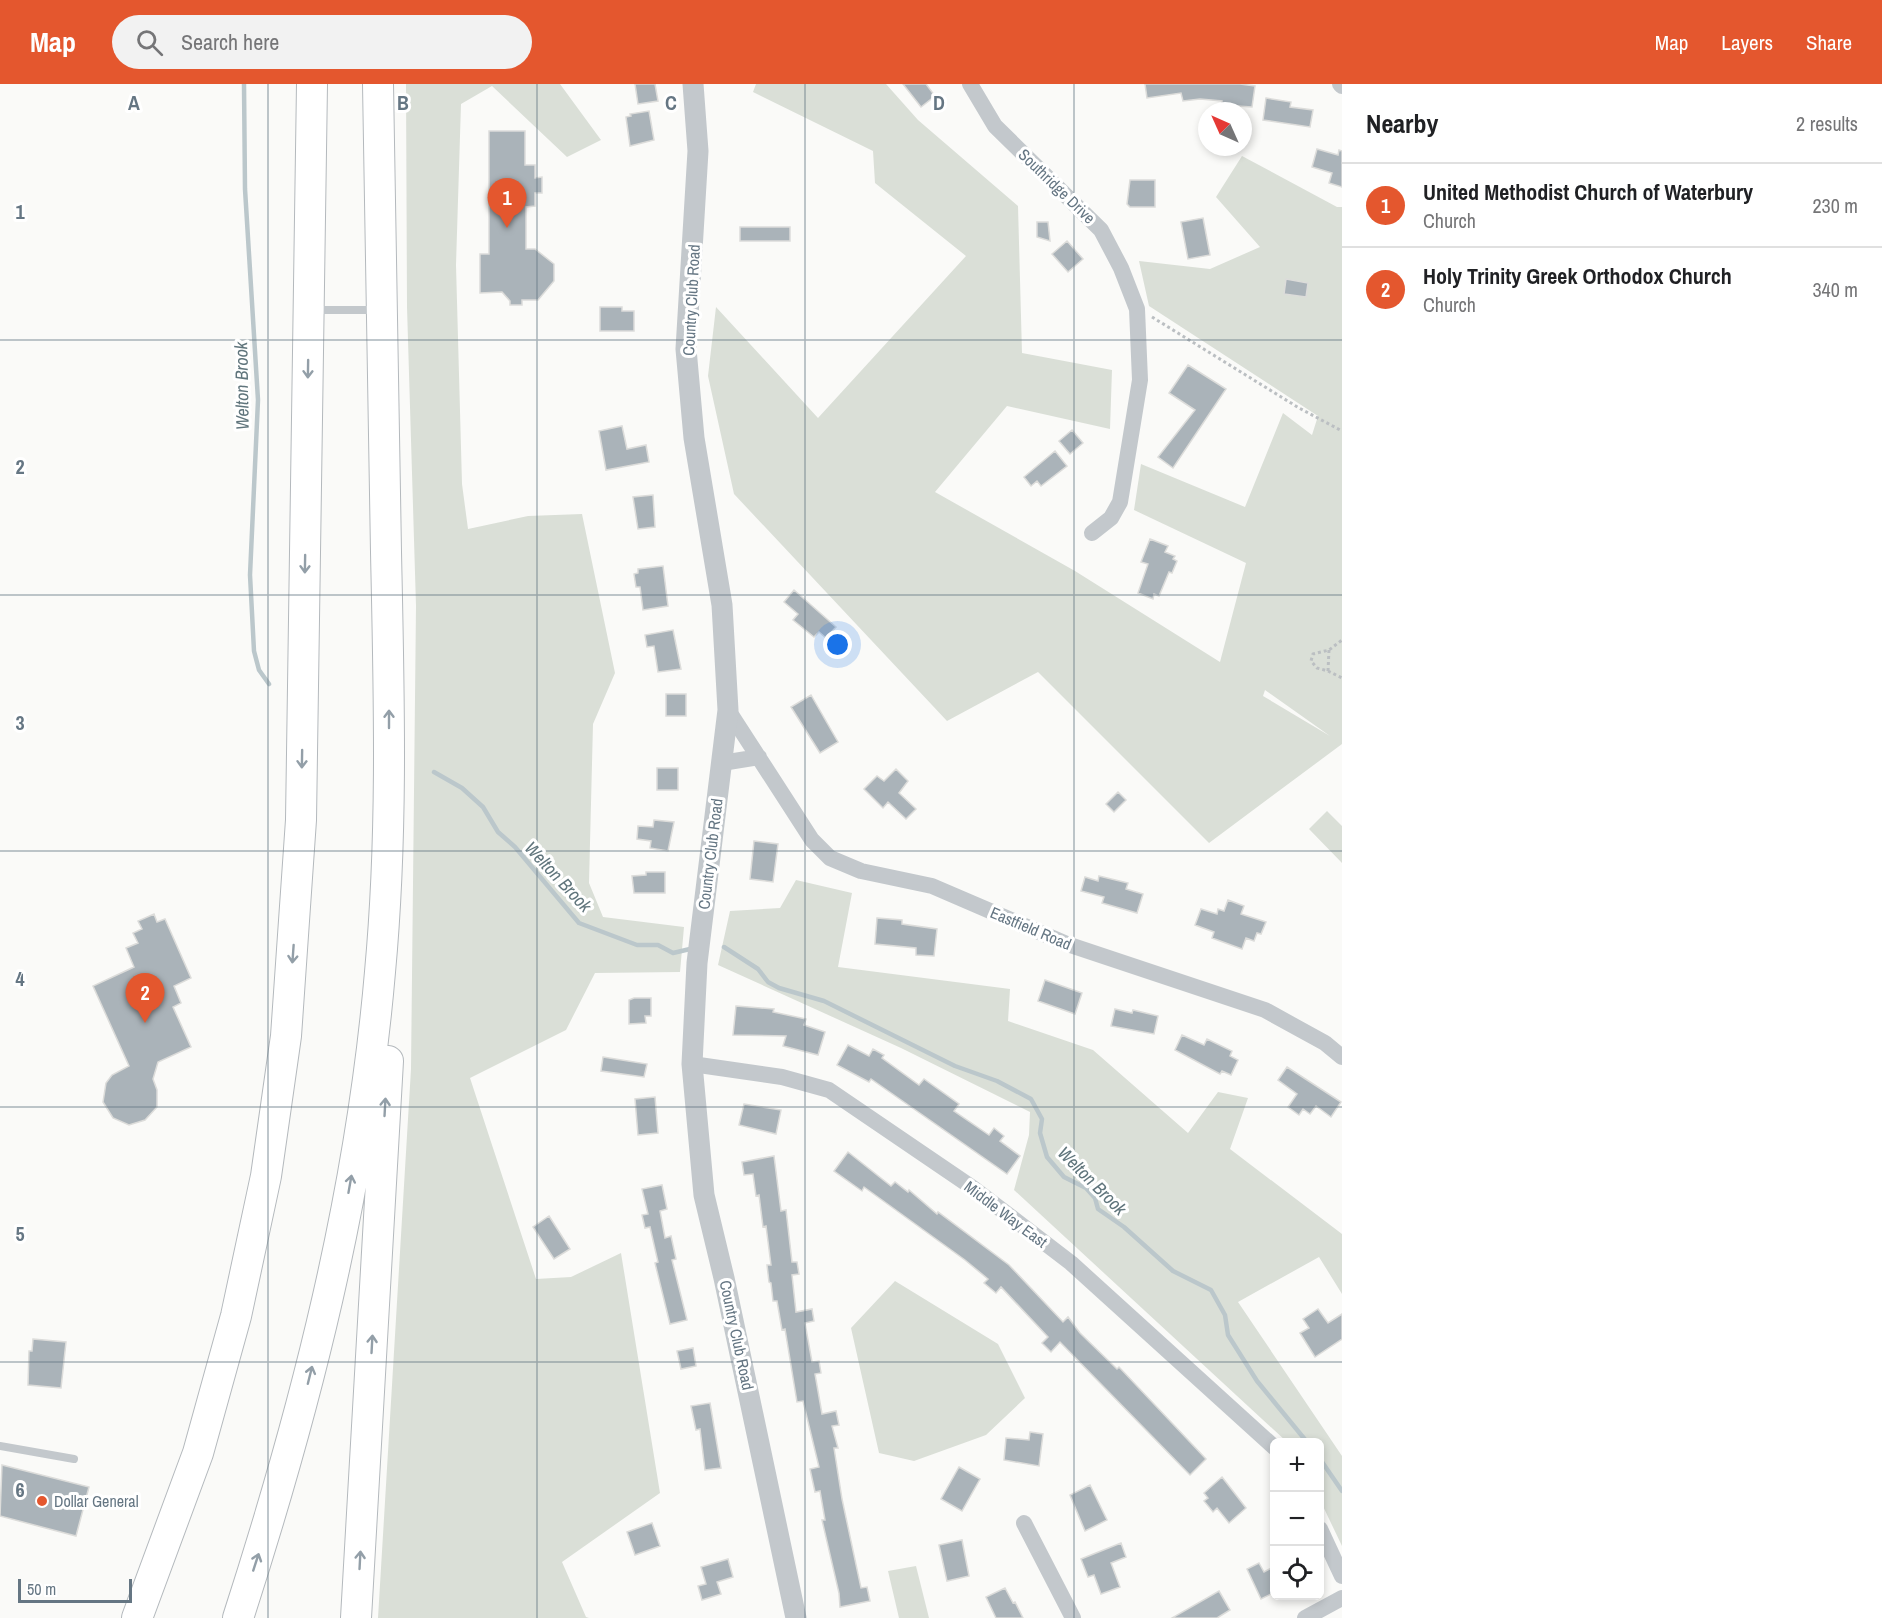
<!DOCTYPE html>
<html lang="en">
<head>
<meta charset="utf-8">
<style>
	:root { --surface:#fff; --page:#f2f2f2; --text:#202124; --muted:#757577; --line:#e0e0e0; --accent:#e4572e }
	body { margin:0; font-family:"Archivo Narrow",sans-serif; background:var(--page); color:var(--text) }
	.controls { position:absolute; right:18px; bottom:18px; display:grid; overflow:hidden; border-radius:9px; box-shadow:0 3px 9px #0003 }
	.controls button { width:54px; height:54px; display:grid; place-items:center; padding:0; border:0; border-bottom:2px solid var(--line); background:var(--surface); color:var(--text); font:30px sans-serif }
	.compass { position:absolute; left:1198px; top:18px; width:54px; height:54px; border-radius:50%; background:var(--surface); box-shadow:0 3px 9px #0003; rotate:315deg }
	.scale { position:absolute; left:18px; bottom:15px; width:114px; box-sizing:border-box; padding-left:6px; border:3px solid #657683; border-top:0; font-size:16px; line-height:21px; white-space:nowrap; color:#657683; -webkit-text-stroke:4px #fff; paint-order:stroke }
	.you { position:absolute; left:838px; top:561px; width:21px; height:21px; margin:-15px; border:4px solid #fff; border-radius:50%; background:#1a73e8; box-shadow:0 0 0 9px #1a73e833 }
	.badge { display:grid; place-items:center; width:39px; height:39px; border-radius:50%; background:var(--accent); color:#fff; font-size:20px; font-weight:700 }
	.pin { position:absolute; translate:-50% -50px; filter:drop-shadow(0 2px 3px #0008) }
	.pin::after { content:''; position:absolute; top:32px; width:21px; height:18px; background:inherit; clip-path:polygon(0 0,100% 0,50% 100%) }
	.list { margin:0; padding:0; list-style:none }
	h2 { display:flex; justify-content:space-between; align-items:center; height:78px; margin:0; padding:0 24px; font-size:26px }
	h2 small { font-size:20px; font-weight:400; color:var(--muted) }
	.list li { display:grid; grid-template-columns:39px 1fr auto; gap:18px; align-items:center; box-sizing:border-box; height:84px; padding:0 24px; border-top:2px solid var(--line) }
	.list b { display:block; font-size:22px; white-space:nowrap }
	.list p { margin:0; font-size:20px; white-space:nowrap; color:var(--muted) }
	.list em { font-size:20px; font-style:normal; color:var(--muted) }
	.icon { flex:none; width:33px; height:33px; fill:none; stroke:currentColor; stroke-width:2; stroke-linecap:round; stroke-linejoin:round }
	.map { position:relative; flex:none; width:1342px; height:1534px; overflow:hidden }
	header { display:flex; align-items:center; gap:36px; box-sizing:border-box; height:84px; padding:0 30px; background:var(--accent); color:#fff }
	header strong { font-size:28px }
	nav { display:flex; gap:33px; margin-inline-start:auto; font-size:21px }
	.search { width:420px; height:54px; background:var(--page); display:flex; align-items:center; gap:15px; box-sizing:border-box; padding:0 21px; border-radius:33px; color:var(--muted); font-size:22px }
	main { display:flex }
	aside { flex:1; background:var(--surface) }
	.map>svg:first-child { display:block }
	.green { fill:#dadfd7; fill-rule:evenodd }
	.lines { fill:none; stroke-linecap:round; stroke-linejoin:round }
	.stream { stroke:#bbc7cb; stroke-width:4.5 }
	.building { fill:#aab3b9; stroke:#dcdcda; stroke-width:1.5 }
	.motorway-casing { stroke:#b4b9bd; stroke-width:32 }
	.path { stroke:#bbbfc2; stroke-width:3; stroke-dasharray:3 3; stroke-linecap:butt }
	.service { stroke:#c3c8cc; stroke-width:8 }
	.minor { stroke:#c3c8cc; stroke-width:16 }
	.tertiary { stroke:#c3c8cc; stroke-width:21 }
	.motorway { stroke:#fff; stroke-width:30 }
	.oneway { stroke:#939fa8 }
	.grid { fill:none; stroke:#657683; stroke-width:1.5; stroke-opacity:0.55 }
	.poi-dot { fill:#e4572e; stroke:#fff; stroke-width:2 }
	.labels { text-anchor:middle; stroke-width:6; stroke-linejoin:round; paint-order:stroke }
	.street-label { font-size:16px; fill:#657683; stroke:#fff }
	.poi-label { font-size:16px; fill:#657683; stroke:#fff; text-anchor:start }
	.water-label { font-size:18px; font-style:italic; fill:#60757c; stroke:#fff }
	.grid-label { font-size:20px; text-anchor:middle; font-weight:bold; fill:#657683; stroke:#fff; stroke-width:6; stroke-linejoin:round; paint-order:stroke }
</style>
</head>
<body>
<header>
<strong>Map</strong>
<div class="search"><svg class="icon" aria-label="search" viewBox="0 0 24 24"><circle cx="10" cy="10" r="6"/><path d="M15 15l6 6"/></svg>Search here</div>
<nav><a>Map</a><a>Layers</a><a>Share</a></nav>
</header>
<main>
<div class="map">
<svg width="1342" height="1534" viewBox="0 0 1342 1534">
	<rect width="100%" height="100%" fill="#fafaf8"/>
	<path class="green" d="M 406,0 L 560,0 L 601,56 L 567,73 L 492,2 L 461,20 L 456,181 L 462,400 L 468,445 L 528,432 L 582,430 L 615,589 L 593,640 L 589,799 L 603,833 L 684,843 L 680,888 L 595,889 L 566,946 L 470,994 L 536,1195 L 571,1193 L 621,1169 L 660,1409 L 562,1478 L 586,1533 L 589,1534 L 378,1534 L 411,985 L 416,522 L 407,223 Z
		M 756,0 L 886,0 L 918,36 L 1018,122 L 1022,269 L 1112,286 L 1110,345 L 1007,322 L 935,408 L 1075,487 L 1220,578 L 1246,479 L 1134,426 L 1141,380 L 1245,423 L 1283,329 L 1312,351 L 1318,332 L 1149,222 L 1139,177 L 1210,185 L 1260,163 L 1216,113 L 1242,72 L 1337,123 L 1342,123 L 1342,660 L 1209,759 L 1038,588 L 947,637 L 734,410 L 708,292 L 716,223 L 818,334 L 966,172 L 875,99 L 873,67 L 753,8 ZM 1265,606 L 1330,652 L 1263,612 Z
		M 1327,727 L 1342,742 L 1342,779 L 1309,745 Z
		M 796,796 L 852,809 L 838,883 L 1010,905 L 1008,937 L 1093,966 L 1188,1049 L 1218,1008 L 1248,1014 L 1230,1065 L 1342,1150 L 1342,1210 L 1319,1173 L 1238,1218 L 1342,1372 L 1342,1462 L 1320,1416 L 1320,1358 L 1287,1358 L 1014,1106 L 1029,1051 L 1030,1028 L 901,964 L 718,881 L 730,827 L 780,824 Z
		M 895,1197 L 998,1260 L 1025,1314 L 986,1351 L 914,1377 L 879,1369 L 851,1244 Z
		M 916,1482 L 929,1534 L 899,1534 L 888,1487 Z"/>
	<g class="lines">
		<path class="stream" d="M 244,0 L 245,105 L 258,316 L 250,491 L 254,567 L 259,586 L 269,600
			M 434,688 L 462,704 L 483,723 L 498,748 L 515,763 L 579,839 L 637,861 L 658,861 L 673,869 L 690,865
			M 724,863 L 758,885 L 768,898 L 779,904 L 824,917 L 955,982 L 997,997 L 1031,1015 L 1042,1035 L 1040,1049 L 1047,1073 L 1064,1093 L 1086,1104 L 1095,1114 L 1098,1125 L 1124,1143 L 1173,1187 L 1211,1206 L 1225,1231 L 1228,1251 L 1257,1297 L 1307,1358
			M 1320,1375 L 1342,1407"/>
	</g>
	<path class="building" d="M 635,0 L 655,0 L 658,17 L 638,20 Z
		M 903,0 L 926,0 L 935,12 L 921,23 Z
		M 1145,0 L 1240,0 L 1255,2 L 1252,23 L 1238,22 L 1237,25 L 1221,23 L 1222,17 L 1200,15 L 1183,17 L 1181,9 L 1147,14 Z
		M 1266,14 L 1291,18 L 1290,23 L 1313,26 L 1310,43 L 1263,36 Z
		M 649,27 L 654,56 L 630,62 L 626,33 L 631,32 L 630,30 Z
		M 489,47 L 525,47 L 525,81 L 535,81 L 535,94 L 542,93 L 542,109 L 535,109 L 535,122 L 526,123 L 526,165 L 535,165 L 554,180 L 554,197 L 538,216 L 522,216 L 522,221 L 510,221 L 510,217 L 502,208 L 480,209 L 480,170 L 489,170 Z
		M 1317,65 L 1338,71 L 1339,66 L 1342,67 L 1342,103 L 1329,99 L 1332,89 L 1312,83 Z
		M 1130,96 L 1155,96 L 1155,123 L 1130,123 L 1127,120 Z
		M 1203,134 L 1210,171 L 1188,175 L 1181,138 Z
		M 1037,138 L 1048,138 L 1050,157 L 1037,153 Z
		M 740,143 L 790,143 L 790,157 L 740,157 Z
		M 1067,157 L 1083,175 L 1068,188 L 1052,170 Z
		M 1286,195 L 1308,199 L 1306,213 L 1284,210 Z
		M 600,223 L 622,223 L 622,227 L 634,227 L 634,247 L 600,247 Z
		M 1188,281 L 1226,305 L 1173,384 L 1158,373 L 1195,326 L 1169,309 Z
		M 622,342 L 627,365 L 646,361 L 649,378 L 606,386 L 599,347 Z
		M 1072,346 L 1083,359 L 1070,370 L 1059,357 Z
		M 1055,367 L 1067,382 L 1041,402 L 1037,397 L 1031,402 L 1024,393 Z
		M 653,411 L 655,443 L 638,445 L 633,413 Z
		M 1150,455 L 1168,462 L 1165,468 L 1175,472 L 1173,475 L 1177,477 L 1172,489 L 1169,488 L 1159,512 L 1154,510 L 1153,515 L 1138,509 L 1148,480 L 1141,478 Z
		M 663,482 L 668,522 L 643,526 L 640,503 L 636,503 L 634,490 L 638,489 L 638,485 Z
		M 794,506 L 836,543 L 826,554 L 819,548 L 814,553 L 793,536 L 798,530 L 784,518 Z
		M 673,546 L 681,585 L 658,588 L 654,562 L 647,563 L 645,551 Z
		M 666,610 L 686,610 L 686,632 L 666,632 Z
		M 811,611 L 838,658 L 820,669 L 791,623 Z
		M 657,684 L 678,684 L 678,706 L 657,706 Z
		M 896,685 L 908,697 L 899,709 L 916,725 L 906,735 L 888,718 L 883,724 L 864,705 L 877,692 L 884,697 Z
		M 1118,708 L 1126,716 L 1114,728 L 1106,720 Z
		M 654,736 L 674,738 L 668,767 L 650,764 L 651,757 L 637,755 L 638,742 L 653,743 Z
		M 754,757 L 778,760 L 773,798 L 750,795 Z
		M 646,788 L 665,788 L 665,809 L 634,809 L 632,792 L 646,791 Z
		M 1099,792 L 1128,799 L 1126,805 L 1143,810 L 1137,829 L 1102,819 L 1104,813 L 1081,807 L 1085,793 L 1098,797 Z
		M 1228,816 L 1244,822 L 1241,830 L 1266,838 L 1261,850 L 1257,849 L 1254,857 L 1246,854 L 1242,865 L 1212,854 L 1214,848 L 1195,841 L 1201,825 L 1217,830 L 1218,825 L 1224,827 Z
		M 154,830 L 157,838 L 165,835 L 191,894 L 174,902 L 181,919 L 173,923 L 191,963 L 158,978 L 153,995 L 157,1006 L 157,1023 L 145,1036 L 129,1041 L 113,1034 L 103,1018 L 106,999 L 112,991 L 129,982 L 93,902 L 134,883 L 126,864 L 138,859 L 133,849 L 142,845 L 138,837 Z
		M 877,834 L 902,836 L 902,840 L 937,845 L 934,872 L 916,871 L 916,864 L 875,860 Z
		M 1045,896 L 1082,909 L 1075,930 L 1038,917 Z
		M 634,914 L 651,914 L 651,932 L 645,932 L 646,939 L 629,940 L 629,916 Z
		M 736,922 L 774,925 L 773,928 L 806,935 L 804,941 L 825,948 L 818,971 L 783,962 L 786,952 L 733,951 Z
		M 1115,925 L 1132,929 L 1133,926 L 1158,932 L 1154,950 L 1111,942 Z
		M 1182,951 L 1204,961 L 1207,955 L 1232,967 L 1230,972 L 1238,976 L 1231,991 L 1222,987 L 1220,990 L 1175,966 Z
		M 848,961 L 869,972 L 873,965 L 884,971 L 882,974 L 919,1001 L 924,995 L 959,1020 L 954,1027 L 989,1051 L 994,1044 L 1004,1052 L 1000,1057 L 1020,1072 L 1007,1090 L 871,995 L 869,998 L 837,981 Z
		M 603,973 L 647,980 L 644,993 L 601,987 Z
		M 1287,983 L 1341,1018 L 1331,1033 L 1316,1022 L 1310,1030 L 1303,1025 L 1299,1031 L 1288,1023 L 1297,1010 L 1278,996 Z
		M 655,1013 L 658,1049 L 638,1051 L 635,1015 Z
		M 744,1020 L 781,1026 L 776,1050 L 739,1041 Z
		M 848,1068 L 891,1102 L 895,1098 L 908,1108 L 909,1106 L 937,1130 L 938,1128 L 1009,1181 L 1063,1238 L 1068,1233 L 1080,1249 L 1117,1285 L 1119,1283 L 1206,1375 L 1190,1391 L 1060,1258 L 1051,1268 L 1042,1259 L 1048,1253 L 1001,1203 L 996,1209 L 984,1199 L 988,1195 L 965,1176 L 864,1103 L 862,1107 L 834,1087 Z
		M 774,1072 L 781,1127 L 786,1126 L 792,1178 L 797,1178 L 799,1190 L 792,1191 L 796,1228 L 812,1225 L 814,1237 L 805,1239 L 812,1278 L 819,1277 L 821,1289 L 815,1290 L 822,1330 L 836,1327 L 839,1341 L 832,1342 L 838,1364 L 834,1364 L 842,1415 L 861,1504 L 867,1503 L 870,1517 L 840,1523 L 839,1509 L 822,1436 L 825,1436 L 820,1407 L 815,1408 L 810,1385 L 819,1383 L 803,1317 L 797,1318 L 785,1245 L 782,1246 L 777,1217 L 773,1217 L 771,1199 L 769,1198 L 767,1181 L 771,1181 L 766,1142 L 763,1143 L 759,1111 L 756,1112 L 753,1090 L 744,1091 L 742,1078 Z
		M 662,1101 L 667,1125 L 660,1127 L 665,1154 L 671,1152 L 676,1175 L 672,1176 L 687,1236 L 670,1240 L 655,1179 L 658,1178 L 650,1143 L 645,1144 L 642,1131 L 648,1130 L 642,1105 Z
		M 549,1132 L 570,1165 L 554,1175 L 533,1143 Z
		M 1318,1225 L 1328,1239 L 1342,1230 L 1342,1255 L 1315,1273 L 1300,1249 L 1309,1244 L 1303,1235 Z
		M 33,1255 L 66,1258 L 61,1304 L 28,1301 L 29,1267 L 32,1267 Z
		M 693,1264 L 696,1282 L 681,1285 L 677,1267 Z
		M 710,1319 L 721,1384 L 705,1386 L 700,1345 L 696,1346 L 691,1322 Z
		M 1030,1348 L 1043,1350 L 1039,1382 L 1004,1376 L 1006,1354 L 1029,1356 Z
		M 2,1381 L 89,1403 L 76,1452 L 0,1432 Z
		M 959,1383 L 980,1395 L 962,1427 L 941,1415 Z
		M 1222,1393 L 1246,1424 L 1229,1439 L 1217,1424 L 1213,1428 L 1204,1417 L 1208,1414 L 1204,1409 Z
		M 1090,1401 L 1107,1436 L 1085,1447 L 1070,1411 Z
		M 652,1439 L 660,1462 L 635,1471 L 627,1448 Z
		M 962,1456 L 969,1492 L 947,1497 L 939,1461 Z
		M 1121,1459 L 1126,1473 L 1111,1479 L 1120,1503 L 1101,1510 L 1094,1491 L 1088,1493 L 1081,1475 Z
		M 728,1475 L 733,1493 L 717,1498 L 721,1510 L 702,1516 L 698,1502 L 706,1500 L 701,1483 Z
		M 1259,1479 L 1264,1488 L 1275,1482 L 1275,1508 L 1261,1515 L 1247,1485 Z
		M 1005,1504 L 1013,1519 L 1015,1518 L 1023,1534 L 996,1534 L 986,1513 Z
		M 1219,1507 L 1230,1526 L 1217,1534 L 1172,1534 Z"/>
	<g class="lines">
		<g class="motorway-casing">
			<path id="motorway" d="M 137,1534 L 198,1369 L 236,1232 L 266,1092 L 286,952 L 301,736 L 312,0
				M 238,1534 C 306,1324 361,1109 380,888 C 393,748 389,608 386,468 C 383,312 380,156 378,0
				M 356,1534 L 388,977"/>
		</g>
		<path class="path" d="M 1152,233 L 1299,324 L 1342,347
			M 1329,566 L 1328,587 L 1317,584 L 1311,577 L 1313,570 L 1329,566 L 1342,556
			M 1328,587 L 1342,594"/>
		<path class="service" d="M 313,226 L 378,226
			M 0,1362 L 74,1375"/>
		<path class="minor" d="M 970,0 L 995,42 L 1101,146 L 1121,184 L 1137,225 L 1140,296 L 1120,418 L 1111,434 L 1092,449
			M 1340,0 L 1342,2
			M 728,626 L 812,756 L 830,774 L 861,787 L 932,802 L 1067,860 L 1265,926 L 1325,959 L 1342,973
			M 722,679 L 759,673
			M 692,980 L 782,993 L 829,1006 L 973,1104 L 1071,1179 L 1274,1363
			M 1024,1439 L 1073,1534
			M 1320,1445 L 1342,1492
			M 1305,1534 L 1342,1514"/>
		<path class="tertiary" d="M 693,0 L 698,67 L 686,265 L 694,354 L 722,521 L 728,626 L 697,879 L 692,980 L 704,1111 L 724,1194 L 796,1534"/>
		<use href="#motorway" class="motorway"/>
	</g>
	<defs><path id="oneway-shaft" d="M-6 0H5M1.5-3L5.5 0L1.5 3" fill="none" stroke-width="1.6" stroke-linecap="round" stroke-linejoin="round" transform="scale(1.5)"/></defs>
	<g class="oneway">
		<use href="#oneway-shaft" transform="translate(308 285) rotate(91)"/>
		<use href="#oneway-shaft" transform="translate(305 480) rotate(91)"/>
		<use href="#oneway-shaft" transform="translate(389 635) rotate(-90)"/>
		<use href="#oneway-shaft" transform="translate(302 675) rotate(91)"/>
		<use href="#oneway-shaft" transform="translate(293 870) rotate(94)"/>
		<use href="#oneway-shaft" transform="translate(385 1023) rotate(-87)"/>
		<use href="#oneway-shaft" transform="translate(350 1100) rotate(-80)"/>
		<use href="#oneway-shaft" transform="translate(372 1260) rotate(-87)"/>
		<use href="#oneway-shaft" transform="translate(310 1291) rotate(-76)"/>
		<use href="#oneway-shaft" transform="translate(360 1476) rotate(-87)"/>
		<use href="#oneway-shaft" transform="translate(256 1478) rotate(-72)"/>
	</g>
	<path class="grid" d="M 268,0 L 268,1534M 537,0 L 537,1534M 805,0 L 805,1534M 1074,0 L 1074,1534M 0,256 L 1342,256M 0,511 L 1342,511M 0,767 L 1342,767M 0,1023 L 1342,1023M 0,1278 L 1342,1278"/>
	<circle class="poi-dot" cx="42" cy="1417" r="6"/>
	<g class="labels">
		<g class="street-label">
			<text transform="translate(1057 102) rotate(44)" y="6">Southridge Drive</text>
			<text transform="translate(691 216) rotate(-87)" y="6">Country Club Road</text>
			<text transform="translate(710 770) rotate(-83)" y="6">Country Club Road</text>
			<text transform="translate(1031 844) rotate(23)" y="6">Eastfield Road</text>
			<text transform="translate(1006 1130) rotate(37)" y="6">Middle Way East</text>
			<text transform="translate(737 1251) rotate(78)" y="6">Country Club Road</text>
		</g>
		<g class="poi-label">
			<text x="54" y="1423">Dollar General</text>
		</g>
		<g class="water-label">
			<text transform="translate(242 302) rotate(-91)" y="6">Welton Brook</text>
			<text transform="translate(558 793) rotate(47)" y="6">Welton Brook</text>
			<text transform="translate(1092 1097) rotate(45)" y="6">Welton Brook</text>
		</g>
	</g>
	<g class="grid-label">
		<text x="134" y="26">A</text>
		<text x="403" y="26">B</text>
		<text x="671" y="26">C</text>
		<text x="939" y="26">D</text>
		<text x="20" y="135">1</text>
		<text x="20" y="390">2</text>
		<text x="20" y="646">3</text>
		<text x="20" y="902">4</text>
		<text x="20" y="1157">5</text>
		<text x="20" y="1413">6</text>
	</g>
</svg>
<div class="controls">
<button>+</button>
<button>−</button>
<button><svg class="icon" aria-label="locate" viewBox="0 0 24 24"><circle cx="12" cy="12" r="6"/><path d="M12 2v4M12 18v4M2 12h4M18 12h4"/></svg></button>
</div>
<svg class="compass" viewBox="-18 -18 36 36"><path d="M0-13l5 13h-10z" fill="#e53935"/><path d="M0 13l5-13h-10z" fill="#757577"/></svg>
<div class="scale">50 m</div>
<div class="you"></div>
<div class="pin badge" style="left:507px;top:144px">1</div>
<div class="pin badge" style="left:145px;top:939px">2</div>
</div>
<aside>
<h2>Nearby<small>2 results</small></h2>
<ul class="list">
<li><span class="badge">1</span><div><b>United Methodist Church of Waterbury</b><p>Church</p></div><em>230 m</em></li>
<li><span class="badge">2</span><div><b>Holy Trinity Greek Orthodox Church</b><p>Church</p></div><em>340 m</em></li>
</ul>
</aside>
</main>
</body>
</html>
